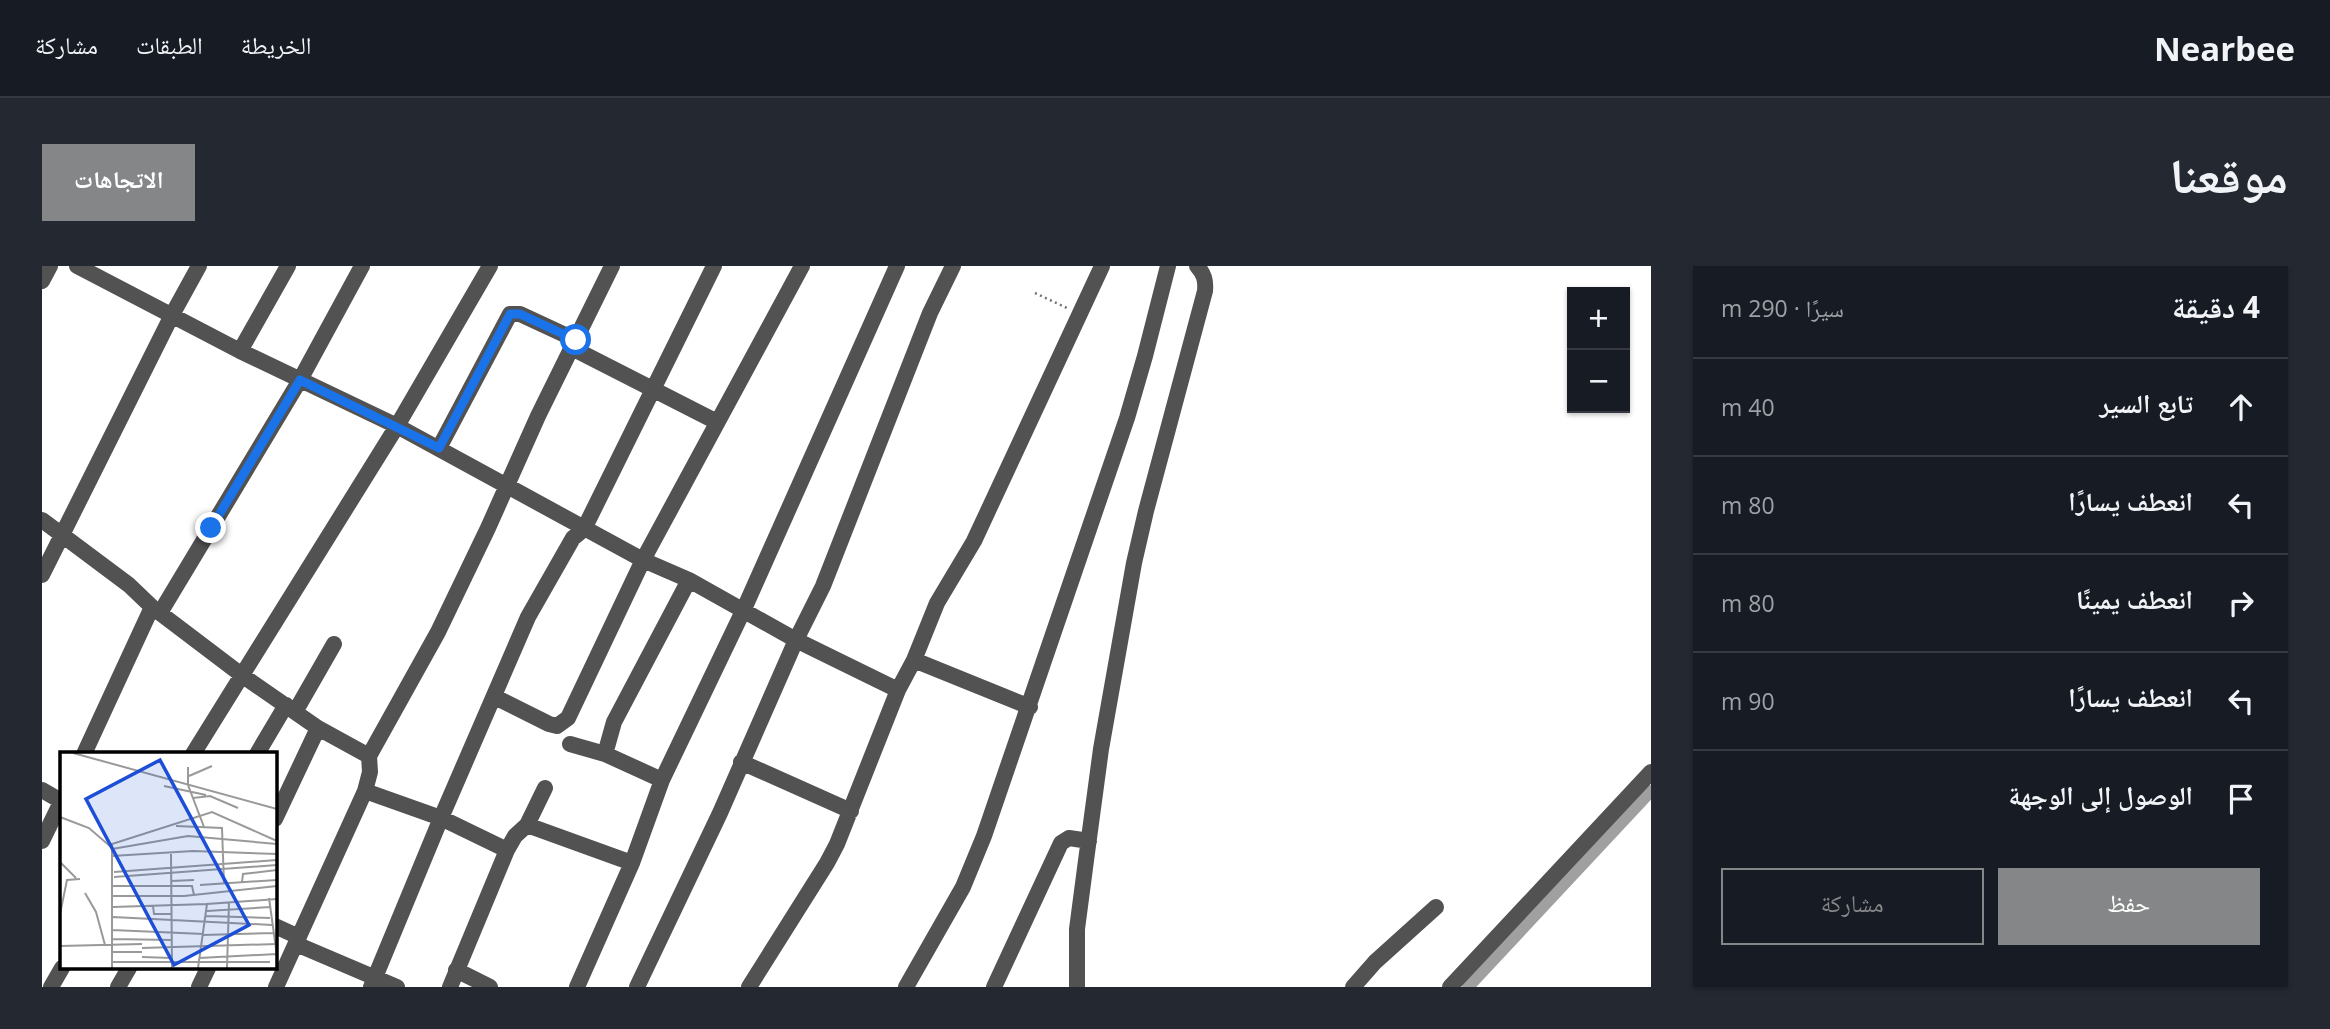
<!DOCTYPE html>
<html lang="ar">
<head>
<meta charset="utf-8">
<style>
	:root { --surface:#171b24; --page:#242831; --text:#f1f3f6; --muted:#9ea1a6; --line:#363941; --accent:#858687 }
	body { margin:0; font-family:"Open Sans","Noto Naskh Arabic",sans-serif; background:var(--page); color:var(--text); direction:rtl }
	.controls { position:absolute; right:21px; top:21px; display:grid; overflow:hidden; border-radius:0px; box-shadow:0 2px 5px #0004 }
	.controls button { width:63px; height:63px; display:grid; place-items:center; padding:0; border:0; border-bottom:2px solid var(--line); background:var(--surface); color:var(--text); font:35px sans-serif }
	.stop { position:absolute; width:21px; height:21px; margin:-16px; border:5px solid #1a73e8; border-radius:50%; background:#fff }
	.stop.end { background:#1a73e8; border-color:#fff; box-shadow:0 2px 7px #0008 }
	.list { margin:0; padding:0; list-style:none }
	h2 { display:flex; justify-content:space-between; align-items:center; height:91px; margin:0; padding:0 28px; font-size:30px }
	h2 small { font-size:23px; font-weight:400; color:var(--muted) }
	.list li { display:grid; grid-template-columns:46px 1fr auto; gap:21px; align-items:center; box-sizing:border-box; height:98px; padding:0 28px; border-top:2px solid var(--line) }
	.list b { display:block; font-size:26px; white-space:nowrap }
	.list em { font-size:23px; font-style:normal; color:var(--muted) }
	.actions { display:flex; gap:14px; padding:21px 28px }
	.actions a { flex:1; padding:16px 0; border:2px solid var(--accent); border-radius:0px; text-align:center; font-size:24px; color:var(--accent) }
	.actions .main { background:var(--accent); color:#fff }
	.icon { flex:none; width:38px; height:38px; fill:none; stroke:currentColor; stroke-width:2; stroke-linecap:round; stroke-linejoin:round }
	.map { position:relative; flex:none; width:1609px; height:721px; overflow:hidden; direction:ltr; border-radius:0px }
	header { display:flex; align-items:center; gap:42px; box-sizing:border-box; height:98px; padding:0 35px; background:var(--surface); border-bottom:2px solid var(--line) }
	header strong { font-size:33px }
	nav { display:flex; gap:38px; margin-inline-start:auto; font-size:24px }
	.intro { display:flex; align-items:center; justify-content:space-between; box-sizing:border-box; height:168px; padding:0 42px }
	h1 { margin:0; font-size:49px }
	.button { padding:18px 32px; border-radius:0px; background:var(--accent); color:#fff; font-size:24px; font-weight:700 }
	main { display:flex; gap:42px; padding:0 42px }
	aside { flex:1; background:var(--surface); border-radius:0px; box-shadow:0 2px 5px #0004 }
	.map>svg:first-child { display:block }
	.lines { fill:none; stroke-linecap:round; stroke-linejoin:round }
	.canal { stroke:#a0a0a0; stroke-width:12 }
	.path { stroke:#747474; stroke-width:2.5; stroke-dasharray:2 3.5; stroke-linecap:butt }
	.minor { stroke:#525252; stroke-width:16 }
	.route { stroke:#1a73e8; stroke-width:9 }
	.inset-road { fill:none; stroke:#999; stroke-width:2 }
	.view { fill:#1d4ed8; fill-opacity:0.15; stroke:#1d4ed8; stroke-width:3.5 }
	.inset-edge { fill:none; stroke:#000; stroke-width:3.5 }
</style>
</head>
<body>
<header>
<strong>Nearbee</strong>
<nav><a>الخريطة</a><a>الطبقات</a><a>مشاركة</a></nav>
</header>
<div class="intro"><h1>موقعنا</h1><a class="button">الاتجاهات</a></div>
<main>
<aside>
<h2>4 دقيقة<small>سيرًا · 290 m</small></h2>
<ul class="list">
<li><svg class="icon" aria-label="ahead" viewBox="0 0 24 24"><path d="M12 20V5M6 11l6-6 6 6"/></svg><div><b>تابع السير</b></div><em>40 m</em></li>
<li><svg class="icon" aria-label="left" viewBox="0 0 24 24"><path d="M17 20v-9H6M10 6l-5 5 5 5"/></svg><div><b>انعطف يسارًا</b></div><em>80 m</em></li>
<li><svg class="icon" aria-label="right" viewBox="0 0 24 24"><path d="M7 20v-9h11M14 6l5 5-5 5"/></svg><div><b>انعطف يمينًا</b></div><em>80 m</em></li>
<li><svg class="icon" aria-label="left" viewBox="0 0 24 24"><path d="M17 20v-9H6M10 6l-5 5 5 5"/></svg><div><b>انعطف يسارًا</b></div><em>90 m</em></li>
<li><svg class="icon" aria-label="arrive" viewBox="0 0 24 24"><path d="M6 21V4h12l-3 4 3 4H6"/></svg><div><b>الوصول إلى الوجهة</b></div></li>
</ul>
<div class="actions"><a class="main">حفظ</a><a>مشاركة</a></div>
</aside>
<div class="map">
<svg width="1609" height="721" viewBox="0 0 1609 721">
	<rect width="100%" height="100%" fill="#fff"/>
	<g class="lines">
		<path class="canal" d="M 1426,721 L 1609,525"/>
		<path class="path" d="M 993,27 L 1025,42"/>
		<path class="minor" d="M 35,0 L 198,85 L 355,160 L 601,294 L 647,314 L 754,374 L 856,424
			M 0,15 L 8,0
			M 530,82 L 675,156
			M 198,85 L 246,0
			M 397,182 L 468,48 L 478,48 L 534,74
			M 0,254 L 87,319 L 110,341 L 201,410 L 276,462 L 327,490 L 328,506 L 323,525 L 234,721
			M 0,309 L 130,49 L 157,0
			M 118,347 L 258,114 L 320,0
			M 872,394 L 988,441
			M 453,431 L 507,458 L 515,460 L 526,452 L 601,294 L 760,0
			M 253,446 L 292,378
			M 528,478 L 563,488 L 620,514
			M 42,488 L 110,341
			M 151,488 L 355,160 L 448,0
			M 215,488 L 244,439
			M 563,488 L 572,456 L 647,314
			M 327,490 L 396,366 L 446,262 L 496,150 L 570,0
			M 699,496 L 809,545
			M 0,524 L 19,535
			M 323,525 L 399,552 L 465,584
			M 233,553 L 276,462
			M 485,559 L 590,597
			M 0,575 L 19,536
			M 233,660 L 257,671
			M 254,678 L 355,721
			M 414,704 L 448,721
			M 9,721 L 20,702
			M 76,721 L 87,702
			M 157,721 L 166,702
			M 329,721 L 399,552 L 486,351 L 531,272 L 542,263 L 672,0
			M 408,721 L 465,584 L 473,570 L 485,559 L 503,522
			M 535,721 L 590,597 L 620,514 L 702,343 L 855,0
			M 595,721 L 678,547 L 754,374 L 781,320 L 888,47 L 911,0
			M 707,721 L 785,597 L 795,578 L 856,424 L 872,394 L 895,337 L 932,275 L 1060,0
			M 864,721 L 921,621 L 942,570 L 1085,152 L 1103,90 L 1126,0
			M 952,721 L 1019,577 L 1027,572 L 1047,575
			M 1035,721 L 1035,663 L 1045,587 L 1059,483 L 1092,297 L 1104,245 L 1163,25 C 1164,14 1162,8 1155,0
			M 1311,721 L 1333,696 L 1394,641
			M 1408,721 L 1609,506"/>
	</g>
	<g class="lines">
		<path class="route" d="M 169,262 L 258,114 L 397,182 L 468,48 L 478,48 L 534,74"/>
	</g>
	<g transform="translate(18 486)">
		<rect width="217" height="217" fill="#fff"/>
		<path class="inset-road" d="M 13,1 L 217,57M 128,15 L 128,33 L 144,75M 129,24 L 152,14M 104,34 L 146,43M 133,46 L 150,44 L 178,56M 0,65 L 29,76 L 51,95M 116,74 L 162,76 L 164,132M 52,97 L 128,84 L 217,92M 111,102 L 112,216M 52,104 L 133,99 L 217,102M 0,110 L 16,126M 54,120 L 217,108M 54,125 L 217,113M 111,129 L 134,128M 182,130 L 183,122 L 217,118M 140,133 L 217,128M 53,134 L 132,134 L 134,143M 25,141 L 36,160 L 45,193M 53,144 L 124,144 L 217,134M 209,146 L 217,204M 93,154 L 94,162 L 111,162M 53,155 L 147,152M 147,159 L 210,155M 0,162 L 7,128 L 20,127M 146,164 L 210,166M 53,165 L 212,173M 52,178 L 144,182M 143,183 L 214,181M 52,187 L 112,188M 0,194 L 82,192M 82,196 L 217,192M 52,200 L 82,200M 82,205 L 112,206M 139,206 L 217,202M 52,210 L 210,210M 52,216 L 52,92 L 152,60 L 217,89M 138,216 L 147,152 L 217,147M 167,216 L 169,150"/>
		<path class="view" d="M 100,8 L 189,173 L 114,213 L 26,47 Z"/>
		<rect width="217" height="217" class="inset-edge"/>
	</g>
</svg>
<div class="controls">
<button>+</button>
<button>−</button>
</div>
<div class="stop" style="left:534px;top:74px"></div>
<div class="stop end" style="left:169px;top:262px"></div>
</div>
</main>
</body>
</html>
